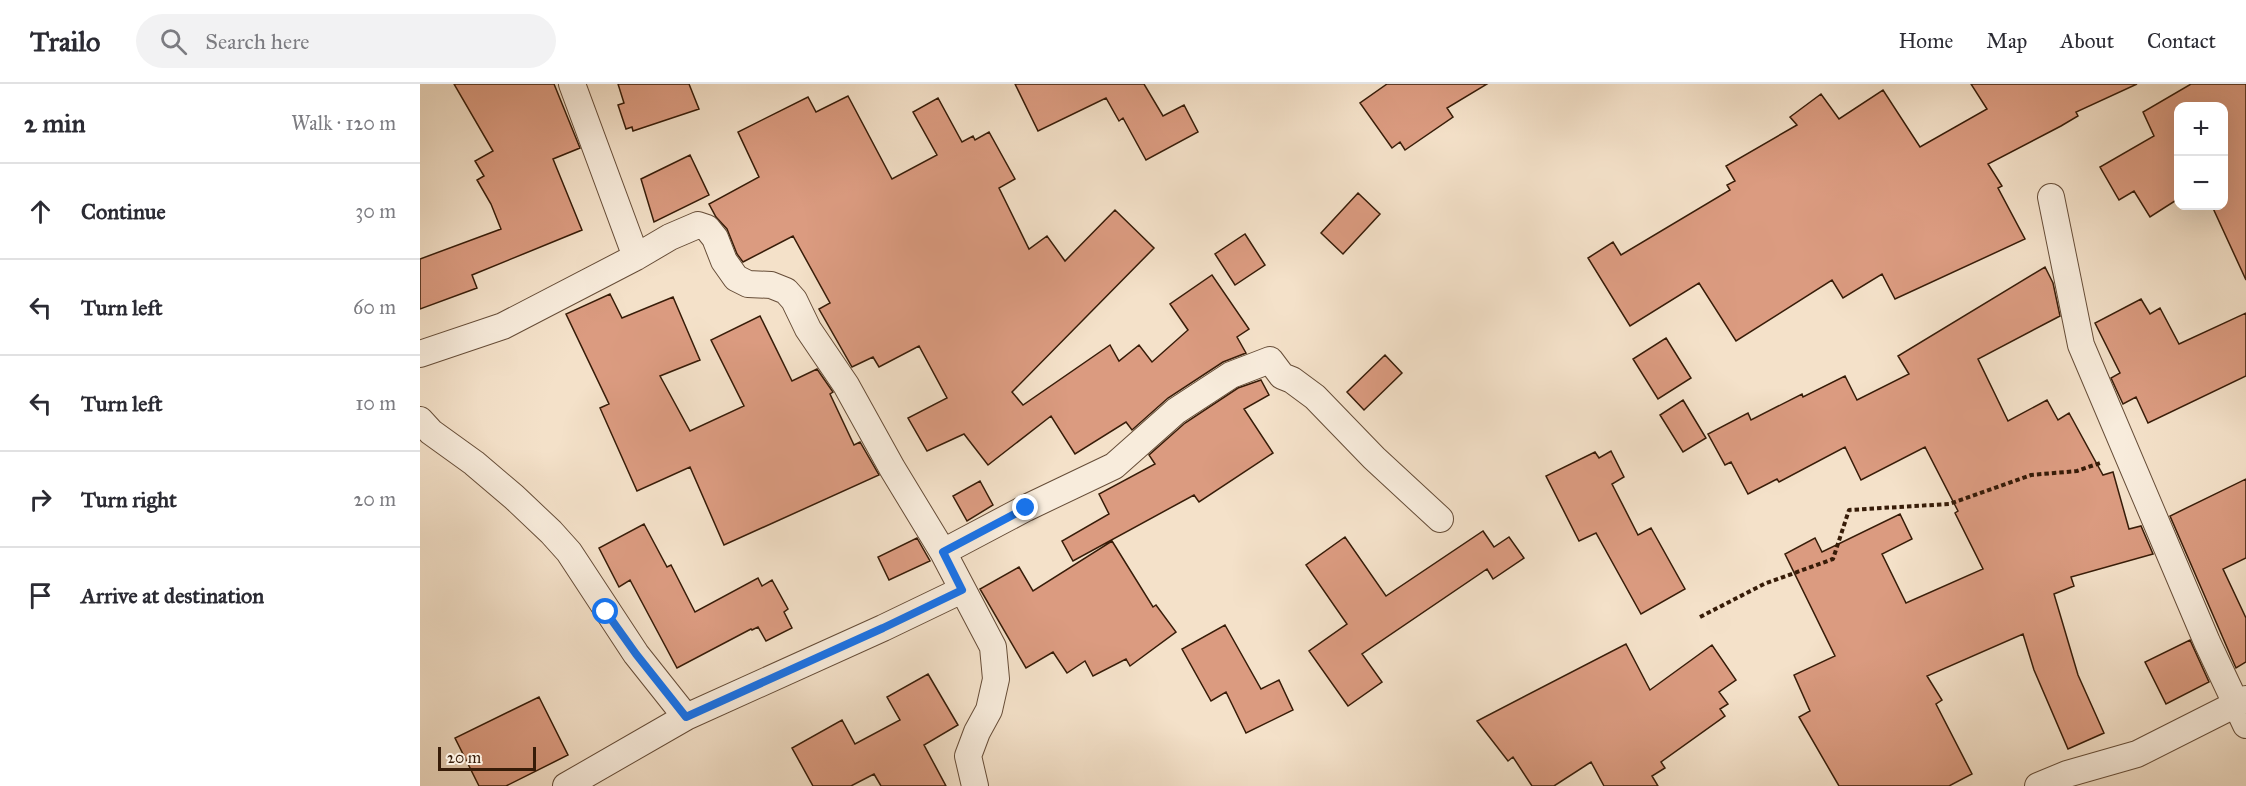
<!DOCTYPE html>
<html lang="en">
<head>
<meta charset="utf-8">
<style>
	:root { --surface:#fff; --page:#f2f2f3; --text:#2b2b33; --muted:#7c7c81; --line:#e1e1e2 }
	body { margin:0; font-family:"IM FELL Great Primer",serif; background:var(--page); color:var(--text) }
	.controls { position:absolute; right:18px; top:18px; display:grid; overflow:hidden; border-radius:12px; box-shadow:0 6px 24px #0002 }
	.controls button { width:54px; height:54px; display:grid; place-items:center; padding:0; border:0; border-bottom:2px solid var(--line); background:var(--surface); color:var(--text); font:30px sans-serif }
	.scale { position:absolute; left:18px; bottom:15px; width:98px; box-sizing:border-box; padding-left:6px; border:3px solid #371c08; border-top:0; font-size:16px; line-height:21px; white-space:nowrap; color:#371c08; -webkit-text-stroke:4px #f8ecdc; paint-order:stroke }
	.stop { position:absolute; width:18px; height:18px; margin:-14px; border:4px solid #1a73e8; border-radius:50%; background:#fff }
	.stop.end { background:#1a73e8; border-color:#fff; box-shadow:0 2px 6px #0008 }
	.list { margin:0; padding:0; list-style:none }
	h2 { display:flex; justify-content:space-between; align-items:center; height:78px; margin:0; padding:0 24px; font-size:26px }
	h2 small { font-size:20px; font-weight:400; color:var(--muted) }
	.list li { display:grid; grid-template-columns:39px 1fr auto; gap:18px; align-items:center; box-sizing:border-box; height:96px; padding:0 24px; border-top:2px solid var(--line) }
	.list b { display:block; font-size:22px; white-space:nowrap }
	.list em { font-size:20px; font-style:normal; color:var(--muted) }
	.icon { flex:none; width:33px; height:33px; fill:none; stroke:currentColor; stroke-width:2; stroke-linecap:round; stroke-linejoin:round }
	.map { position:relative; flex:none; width:1826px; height:702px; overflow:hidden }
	header { display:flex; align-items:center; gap:36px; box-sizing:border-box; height:84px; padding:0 30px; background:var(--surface); border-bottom:2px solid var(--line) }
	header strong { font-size:28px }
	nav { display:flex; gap:33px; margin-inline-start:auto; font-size:21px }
	.search { width:420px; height:54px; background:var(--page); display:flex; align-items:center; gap:15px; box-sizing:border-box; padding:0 21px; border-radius:33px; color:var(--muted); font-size:22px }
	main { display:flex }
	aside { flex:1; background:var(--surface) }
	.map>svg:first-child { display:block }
	.building { fill:#db9b80; stroke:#371c08; stroke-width:1.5 }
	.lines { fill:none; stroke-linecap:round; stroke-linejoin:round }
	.minor-casing { stroke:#664d38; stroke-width:28 }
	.path { stroke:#371c08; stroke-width:4; stroke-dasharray:4.5 3; stroke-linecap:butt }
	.minor { stroke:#f8ecdc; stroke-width:26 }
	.route { stroke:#1a73e8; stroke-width:8 }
</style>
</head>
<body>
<header>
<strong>Trailo</strong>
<div class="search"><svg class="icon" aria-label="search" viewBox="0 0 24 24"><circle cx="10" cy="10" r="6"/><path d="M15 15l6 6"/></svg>Search here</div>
<nav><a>Home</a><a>Map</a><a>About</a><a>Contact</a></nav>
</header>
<main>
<aside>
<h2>2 min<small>Walk · 120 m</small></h2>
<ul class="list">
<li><svg class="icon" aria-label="ahead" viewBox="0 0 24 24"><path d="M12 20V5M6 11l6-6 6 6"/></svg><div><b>Continue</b></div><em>30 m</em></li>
<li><svg class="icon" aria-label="left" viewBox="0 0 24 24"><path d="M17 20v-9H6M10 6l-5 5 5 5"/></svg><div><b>Turn left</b></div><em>60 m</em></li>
<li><svg class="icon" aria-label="left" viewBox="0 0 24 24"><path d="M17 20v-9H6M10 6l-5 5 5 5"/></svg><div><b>Turn left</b></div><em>10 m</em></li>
<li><svg class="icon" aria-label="right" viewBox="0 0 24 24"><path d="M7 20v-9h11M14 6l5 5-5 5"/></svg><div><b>Turn right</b></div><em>20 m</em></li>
<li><svg class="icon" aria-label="arrive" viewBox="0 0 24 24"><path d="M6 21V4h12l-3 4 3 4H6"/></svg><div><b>Arrive at destination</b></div></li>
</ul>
</aside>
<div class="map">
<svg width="1826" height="702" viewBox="0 0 1826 702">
	<rect width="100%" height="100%" fill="#f4e1c9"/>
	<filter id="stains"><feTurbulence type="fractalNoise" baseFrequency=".00333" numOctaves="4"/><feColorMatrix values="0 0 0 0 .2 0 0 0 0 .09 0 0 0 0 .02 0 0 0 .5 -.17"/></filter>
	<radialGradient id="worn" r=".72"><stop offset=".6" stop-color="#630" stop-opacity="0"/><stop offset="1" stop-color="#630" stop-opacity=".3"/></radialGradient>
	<path class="building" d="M 34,0 L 134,0 L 160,64 L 133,75 L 162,146 L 52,191 L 57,204 L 0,225 L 0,175 L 81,145 L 71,120 L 57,96 L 64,92 L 55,77 L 73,67 Z
		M 198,0 L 269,0 L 279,25 L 213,47 L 212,43 L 206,45 L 198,21 L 204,19 Z
		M 595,0 L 724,0 L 743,32 L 764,21 L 778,48 L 726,76 L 703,34 L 699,37 L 686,14 L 618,47 Z
		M 967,0 L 1067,0 L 1027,24 L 1033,33 L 985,66 L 980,58 L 972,64 L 940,19 Z
		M 1551,0 L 1717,0 L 1656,28 L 1658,32 L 1641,42 L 1568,80 L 1582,102 L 1578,104 L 1605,155 L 1475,215 L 1462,190 L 1423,214 L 1412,196 L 1316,257 L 1279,199 L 1210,242 L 1168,174 L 1193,158 L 1201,171 L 1310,106 L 1307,101 L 1315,97 L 1306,82 L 1377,41 L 1370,33 L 1401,10 L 1419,35 L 1463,6 L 1500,63 L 1567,25 Z
		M 1771,0 L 1826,0 L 1826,196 L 1792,122 L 1803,122 L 1803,22 L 1758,22 L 1758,115 L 1730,133 L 1714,107 L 1699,116 L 1680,83 L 1734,52 L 1723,28 Z
		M 428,12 L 472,95 L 517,71 L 493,28 L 518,14 L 542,58 L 553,52 L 555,56 L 569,48 L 595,95 L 579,104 L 609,165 L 627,152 L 645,177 L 695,126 L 734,164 L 592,308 L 603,321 L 690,261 L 699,277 L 719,261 L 732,278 L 768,246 L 750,220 L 792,191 L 829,245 L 817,253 L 826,269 L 803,278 L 748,314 L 712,346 L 706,338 L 655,370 L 631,332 L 568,381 L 544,350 L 507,367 L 488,334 L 527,314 L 499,262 L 459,283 L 453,273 L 432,283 L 399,225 L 410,219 L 373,152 L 323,178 L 317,170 L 307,145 L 296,133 L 289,120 L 339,93 L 318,48 L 388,13 L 396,28 Z
		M 270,71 L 289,111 L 234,138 L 221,95 Z
		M 938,109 L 960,130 L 923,170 L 901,149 Z
		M 825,150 L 845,181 L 815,201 L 795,170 Z
		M 1625,183 L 1633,199 L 1640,232 L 1558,275 L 1588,337 L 1627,316 L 1638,336 L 1649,329 L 1683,391 L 1693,388 L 1709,445 L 1721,442 L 1733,470 L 1651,493 L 1654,502 L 1634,510 L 1658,591 L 1684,649 L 1648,665 L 1614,586 L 1603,550 L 1507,592 L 1522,616 L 1516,620 L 1552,690 L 1529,702 L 1419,702 L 1379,633 L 1390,627 L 1374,591 L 1415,572 L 1365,470 L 1395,454 L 1402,468 L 1480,430 L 1492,455 L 1462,470 L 1486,519 L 1563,485 L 1535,429 L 1538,427 L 1505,363 L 1441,396 L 1425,363 L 1359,398 L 1357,395 L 1328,410 L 1311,378 L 1305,381 L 1288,350 L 1328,329 L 1331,336 L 1382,310 L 1383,313 L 1425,292 L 1437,316 L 1489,290 L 1478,272 Z
		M 190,210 L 202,234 L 253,213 L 280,276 L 240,292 L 270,347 L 324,322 L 291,256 L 340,232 L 372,297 L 397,285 L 413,308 L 410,310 L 434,361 L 440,358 L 459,391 L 304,461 L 270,383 L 217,407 L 180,324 L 189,320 L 146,230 Z
		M 1721,215 L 1730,230 L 1740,224 L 1759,260 L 1826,229 L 1826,292 L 1728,339 L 1716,313 L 1703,320 L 1691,294 L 1700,289 L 1675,239 Z
		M 1246,254 L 1271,294 L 1238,315 L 1213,275 Z
		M 965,271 L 982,289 L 944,326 L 927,308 Z
		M 841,296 L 849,311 L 824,325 L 853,369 L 779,418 L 774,411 L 653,477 L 642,457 L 689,430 L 679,410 L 735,380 L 729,371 L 765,339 L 818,304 Z
		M 1263,316 L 1286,354 L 1263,368 L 1240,331 Z
		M 1191,367 L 1204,393 L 1192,400 L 1218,451 L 1231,444 L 1265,505 L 1221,530 L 1176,449 L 1159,457 L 1126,392 L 1175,368 L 1179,374 Z
		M 1826,395 L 1826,474 L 1803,485 L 1826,534 L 1826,578 L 1816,584 L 1750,432 Z
		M 560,397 L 573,421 L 547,437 L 533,412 Z
		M 224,440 L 247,483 L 251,481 L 275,528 L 338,494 L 342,502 L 352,496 L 368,525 L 364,528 L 372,544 L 346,557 L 338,543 L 332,546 L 331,545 L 257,584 L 210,496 L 199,503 L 179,464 Z
		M 1063,447 L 1074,463 L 1089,453 L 1104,474 L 1073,495 L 1067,485 L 942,570 L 962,598 L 928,622 L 889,567 L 927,540 L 886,481 L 925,453 L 966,512 Z
		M 497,454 L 510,477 L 469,496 L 458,473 Z
		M 692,457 L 733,523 L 736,521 L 756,548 L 710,582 L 706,575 L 673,592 L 665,577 L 647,589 L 633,568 L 606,584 L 560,505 L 599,483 L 613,507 Z
		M 805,541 L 841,605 L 859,596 L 873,626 L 826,649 L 806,608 L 791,617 L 762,565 Z
		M 1770,556 L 1789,598 L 1746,620 L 1725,578 Z
		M 1206,560 L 1230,606 L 1292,561 L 1316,596 L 1299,608 L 1308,620 L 1300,625 L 1305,632 L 1241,678 L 1245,684 L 1232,692 L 1238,702 L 1184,702 L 1171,678 L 1134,702 L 1112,702 L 1093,673 L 1088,677 L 1057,637 Z
		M 508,590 L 538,641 L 504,661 L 526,702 L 461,702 L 454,690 L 431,702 L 393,702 L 372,664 L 422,636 L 435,660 L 480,636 L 467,613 Z
		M 119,613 L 148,671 L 86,702 L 59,702 L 35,654 Z"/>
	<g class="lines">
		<g class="minor-casing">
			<path id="minor" d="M 152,0 L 216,173
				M 1631,113 L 1661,261 L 1787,558 L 1826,641
				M 0,270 L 83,242 L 216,173 L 250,153 L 278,141 L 287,144 L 295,154 L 304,177 L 316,194 L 328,200 L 351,201 L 366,207 L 374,216 L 388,245 L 426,301 L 472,384 L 523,468 L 573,563 L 576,595 L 569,626 L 557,648 L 548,672 L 555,702
				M 0,336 L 11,348 L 54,379 L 94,413 L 131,448 L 149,468 L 216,570 L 266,633
				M 523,468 L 606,424 L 694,382 L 756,327 L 811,291 L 850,276 L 862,292 L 872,296 L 895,313 L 954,374 L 1020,435
				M 146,702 L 266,633 L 463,544 L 542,506
				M 1618,702 L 1647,690 L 1717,670 L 1826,615"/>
		</g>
		<path class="path" d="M 1280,533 L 1344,500 L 1413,475 L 1429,426 L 1529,420 L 1611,391 L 1657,387 L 1680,379"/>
		<use href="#minor" class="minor"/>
	</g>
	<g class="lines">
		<path class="route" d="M 186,528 L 216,570 L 266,633 L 463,544 L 542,506 L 523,468 L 606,424"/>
	</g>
	<rect width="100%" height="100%" filter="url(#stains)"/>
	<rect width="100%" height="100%" fill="url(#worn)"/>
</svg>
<div class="controls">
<button>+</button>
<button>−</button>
</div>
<div class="scale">20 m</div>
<div class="stop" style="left:186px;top:528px"></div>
<div class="stop end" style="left:606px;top:424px"></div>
</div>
</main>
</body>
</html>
